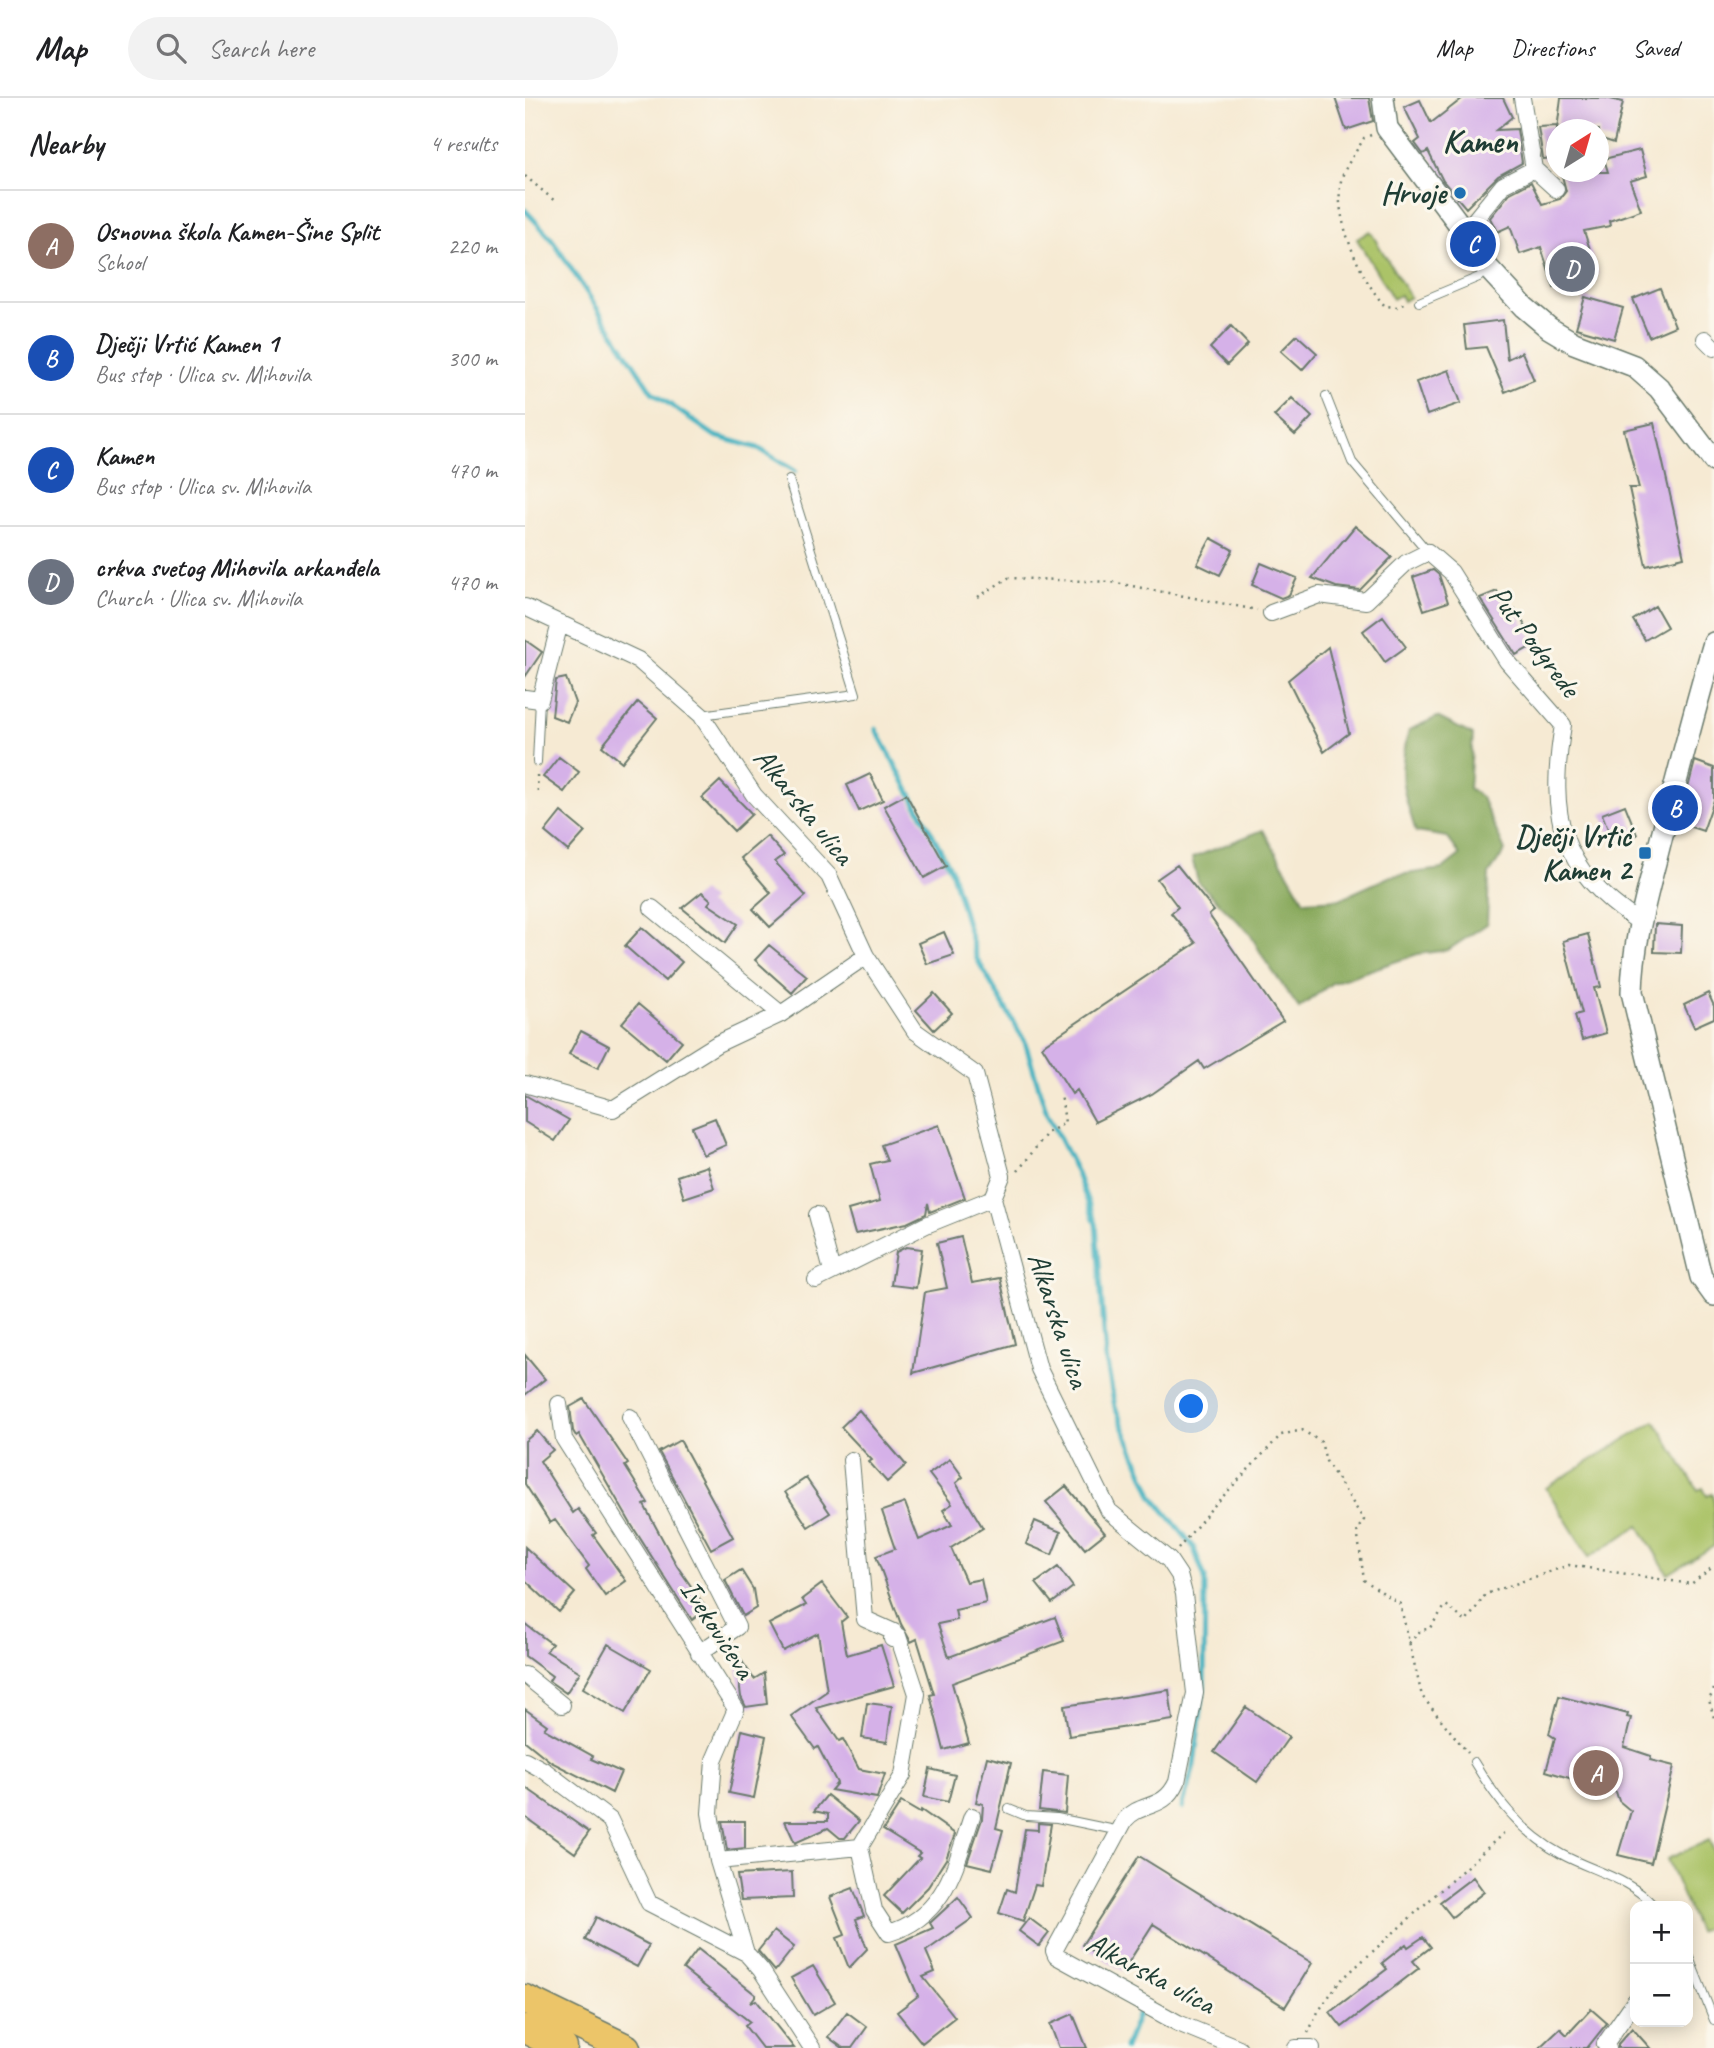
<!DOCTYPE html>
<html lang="en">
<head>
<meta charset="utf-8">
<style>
	:root { --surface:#fff; --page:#f2f2f2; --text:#202124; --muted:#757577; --line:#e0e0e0; --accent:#1a73e8 }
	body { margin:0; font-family:Caveat,sans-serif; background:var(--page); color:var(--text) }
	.controls { position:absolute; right:21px; bottom:21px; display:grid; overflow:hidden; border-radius:14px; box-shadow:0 4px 18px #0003 }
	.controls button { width:63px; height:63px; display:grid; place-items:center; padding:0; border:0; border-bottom:2px solid var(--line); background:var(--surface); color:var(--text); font:35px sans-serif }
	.compass { position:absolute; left:1021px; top:21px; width:63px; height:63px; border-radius:50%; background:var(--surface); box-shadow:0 4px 18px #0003; rotate:37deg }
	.you { position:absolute; left:667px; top:1309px; width:24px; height:24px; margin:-18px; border:5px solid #fff; border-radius:50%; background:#1a73e8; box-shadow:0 0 0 10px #1a73e833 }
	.badge { display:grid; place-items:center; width:46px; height:46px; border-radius:50%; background:var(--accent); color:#fff; font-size:23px; font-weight:700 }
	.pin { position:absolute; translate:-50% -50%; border:4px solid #fff; box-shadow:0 2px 7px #0006 }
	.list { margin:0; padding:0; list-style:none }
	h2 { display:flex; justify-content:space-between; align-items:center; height:91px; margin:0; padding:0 28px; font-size:30px }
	h2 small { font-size:23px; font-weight:400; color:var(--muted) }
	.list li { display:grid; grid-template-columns:46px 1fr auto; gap:21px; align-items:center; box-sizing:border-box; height:112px; padding:0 28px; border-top:2px solid var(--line) }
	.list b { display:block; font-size:26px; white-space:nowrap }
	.list p { margin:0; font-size:23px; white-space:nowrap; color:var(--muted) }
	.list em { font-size:23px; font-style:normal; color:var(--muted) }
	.icon { flex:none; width:38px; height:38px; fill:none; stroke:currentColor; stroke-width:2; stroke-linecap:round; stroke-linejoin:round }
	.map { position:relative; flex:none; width:1189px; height:1950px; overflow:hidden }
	header { display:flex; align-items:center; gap:42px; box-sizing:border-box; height:98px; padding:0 35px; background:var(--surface); border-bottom:2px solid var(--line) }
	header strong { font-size:33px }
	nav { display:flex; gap:38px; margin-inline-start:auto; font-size:24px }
	.search { width:490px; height:63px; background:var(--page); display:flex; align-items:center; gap:18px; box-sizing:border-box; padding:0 24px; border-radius:38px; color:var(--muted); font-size:26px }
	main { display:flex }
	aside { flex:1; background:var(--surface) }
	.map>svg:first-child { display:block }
	.green { fill:#abc368; stroke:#65804e; stroke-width:2 }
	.forest { fill:#88a95c; stroke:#547348; stroke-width:2 }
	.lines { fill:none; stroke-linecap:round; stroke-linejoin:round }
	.stream { stroke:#45b3c1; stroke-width:5 }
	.building { fill:#d5b1e8 }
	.service-casing { stroke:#6a7a6c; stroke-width:10 }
	.minor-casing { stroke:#6a7a6c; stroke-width:18 }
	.tertiary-casing { stroke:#6a7a6c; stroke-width:24 }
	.trunk-casing { stroke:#6a7a6c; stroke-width:31 }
	.path { stroke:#6a7a6c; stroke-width:2.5; stroke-dasharray:2 5; stroke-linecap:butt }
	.service { stroke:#fff; stroke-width:8 }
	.minor { stroke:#fff; stroke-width:16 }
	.tertiary { stroke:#fff; stroke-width:21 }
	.trunk { stroke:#ecc569; stroke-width:28 }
	.poi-dot { fill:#1f6fb2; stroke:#fbf7ec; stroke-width:2.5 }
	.labels { text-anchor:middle; stroke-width:6; stroke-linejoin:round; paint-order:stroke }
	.poi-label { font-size:30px; font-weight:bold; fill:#1f3d34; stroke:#fbf7ec; text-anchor:end }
	.street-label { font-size:30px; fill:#1f3d34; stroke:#fbf7ec }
	.quarter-label { font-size:33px; font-weight:bold; fill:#1f3d34; stroke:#fbf7ec }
</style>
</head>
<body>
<header>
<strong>Map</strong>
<div class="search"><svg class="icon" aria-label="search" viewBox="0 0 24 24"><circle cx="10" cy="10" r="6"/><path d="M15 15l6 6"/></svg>Search here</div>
<nav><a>Map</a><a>Directions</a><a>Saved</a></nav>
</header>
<main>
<aside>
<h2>Nearby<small>4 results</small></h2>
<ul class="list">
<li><span class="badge" style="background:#8d6e63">A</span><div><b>Osnovna škola Kamen-Šine Split</b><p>School</p></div><em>220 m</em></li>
<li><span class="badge" style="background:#1a4fb4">B</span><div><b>Dječji Vrtić Kamen 1</b><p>Bus stop · Ulica sv. Mihovila</p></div><em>300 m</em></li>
<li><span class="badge" style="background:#1a4fb4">C</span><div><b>Kamen</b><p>Bus stop · Ulica sv. Mihovila</p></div><em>470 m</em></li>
<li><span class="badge" style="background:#6b7280">D</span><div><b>crkva svetog Mihovila arkanđela</b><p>Church · Ulica sv. Mihovila</p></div><em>470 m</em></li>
</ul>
</aside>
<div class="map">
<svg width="1189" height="1950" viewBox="0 0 1189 1950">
	<rect width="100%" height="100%" fill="#fbf7ec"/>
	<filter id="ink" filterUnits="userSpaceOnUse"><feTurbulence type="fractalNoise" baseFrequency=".0143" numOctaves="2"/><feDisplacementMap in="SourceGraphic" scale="14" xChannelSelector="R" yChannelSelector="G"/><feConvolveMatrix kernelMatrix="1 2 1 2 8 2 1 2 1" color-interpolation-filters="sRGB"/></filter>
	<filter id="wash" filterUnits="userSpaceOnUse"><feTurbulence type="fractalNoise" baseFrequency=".00686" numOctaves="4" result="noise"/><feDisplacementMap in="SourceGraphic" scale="28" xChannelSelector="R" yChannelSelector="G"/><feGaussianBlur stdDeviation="1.57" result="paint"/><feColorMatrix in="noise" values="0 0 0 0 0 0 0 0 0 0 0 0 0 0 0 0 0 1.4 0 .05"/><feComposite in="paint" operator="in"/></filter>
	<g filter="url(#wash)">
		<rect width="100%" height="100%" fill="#f6ead3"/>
		<path class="green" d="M 845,133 L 885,199 L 878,203 L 875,197 L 868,201 L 832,141 Z
			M 1130,1323 L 1173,1392 L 1178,1390 L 1182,1398 L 1187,1396 L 1189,1399 L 1189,1448 L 1143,1476 L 1114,1428 L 1064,1459 L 1021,1390 Z
			M 1184,1742 L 1189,1753 L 1189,1826 L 1173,1834 L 1142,1761 Z"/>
		<path class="forest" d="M 912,619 L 948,637 L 944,690 L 957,700 L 980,753 L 964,776 L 962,826 L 923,852 L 893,856 L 807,885 L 774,910 L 741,864 L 724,834 L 673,784 L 667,760 L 738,732 L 779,803 L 815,801 L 866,778 L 917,771 L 935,757 L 922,739 L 891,734 C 877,690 872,677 884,632 Z"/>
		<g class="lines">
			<path class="stream" d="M 0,112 L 26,140 L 127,294 L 190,338 L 233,350 L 270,373
				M 351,631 L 426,771 L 452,861 L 500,944 L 522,1016 L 551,1073 L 571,1126 L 581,1260 L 590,1309 L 628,1399 L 668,1448 L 680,1480 L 679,1589 L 669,1667 L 657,1710
				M 600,1950 L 615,1911"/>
		</g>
		<g id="blocks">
			<path class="building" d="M 810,0 L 844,0 L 848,23 L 821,32 Z
				M 938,0 L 978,0 L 987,19 L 971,32 L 992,31 L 997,65 L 973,78 L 941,110 L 918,83 L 903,53 L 898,56 L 890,45 L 895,41 L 879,9 L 895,2 L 906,25 Z
				M 1036,0 L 1081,0 L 1098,4 L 1089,45 L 1074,40 L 1074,32 L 1032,32 Z
				M 1032,28 L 1032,60 L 1018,61 L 1013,29 Z
				M 1115,52 L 1122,78 L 1105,83 L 1116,112 L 1084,123 L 1085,128 L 1059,133 L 1073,176 L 1029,190 L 1016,149 L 995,156 L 985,128 L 972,134 L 965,120 L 985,95 L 1006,84 L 1017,106 L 1035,101 L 1041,93 L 1036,74 L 1083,74 L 1079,61 Z
				M 1135,190 L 1150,228 L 1124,239 L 1108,201 Z
				M 1060,199 L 1098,210 L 1089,241 L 1051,230 Z
				M 978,222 L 982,261 L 997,254 L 1009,282 L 980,294 L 961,249 L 942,251 L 939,227 Z
				M 706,228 L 723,246 L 702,267 L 685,250 Z
				M 772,237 L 792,255 L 777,272 L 756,253 Z
				M 924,272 L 936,305 L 902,317 L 891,284 Z
				M 767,300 L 787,319 L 770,337 L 749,318 Z
				M 1129,325 L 1159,459 L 1121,468 L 1104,390 L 1114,390 L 1099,332 Z
				M 830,428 L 867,459 L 835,492 L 811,489 L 787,480 Z
				M 686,440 L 708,452 L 695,477 L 672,466 Z
				M 736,465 L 772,480 L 764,497 L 756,500 L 727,487 Z
				M 908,472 L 914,477 L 923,504 L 899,512 L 888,479 Z
				M 972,493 L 982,516 L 990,511 L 1011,546 L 991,557 L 955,500 Z
				M 1130,508 L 1142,529 L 1120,542 L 1108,522 Z
				M 858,518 L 881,549 L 860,564 L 838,533 Z
				M 0,542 L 17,554 L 0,579 Z
				M 803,549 L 824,635 L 799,654 L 763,582 Z
				M 41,580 L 50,605 L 42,624 L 27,618 L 31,582 Z
				M 113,604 L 132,620 L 97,664 L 77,648 Z
				M 34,659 L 54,674 L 39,694 L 18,679 Z
				M 1170,663 L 1189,670 L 1189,702 L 1178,733 L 1154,725 Z
				M 345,676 L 358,702 L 334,713 L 322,687 Z
				M 195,683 L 227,716 L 209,733 L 177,700 Z
				M 381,696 L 421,768 L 399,780 L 359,708 Z
				M 1100,707 L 1112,737 L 1089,746 L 1077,716 Z
				M 36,714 L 60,734 L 43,753 L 20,734 Z
				M 242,738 L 259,757 L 250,764 L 281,798 L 245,829 L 228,811 L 246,795 L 216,760 Z
				M 652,767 L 689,813 L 684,817 L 758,923 L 679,971 L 674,963 L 627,996 L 570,1024 L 552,992 L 547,996 L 517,948 L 671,845 L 646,815 L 653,809 L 632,781 Z
				M 177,794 L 186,802 L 183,806 L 213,826 L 200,845 L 157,810 Z
				M 1130,826 L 1157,828 L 1156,855 L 1129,854 Z
				M 117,829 L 157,864 L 140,883 L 100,848 Z
				M 419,834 L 429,857 L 402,866 L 393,845 Z
				M 1063,836 L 1076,889 L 1069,890 L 1081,935 L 1057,942 L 1050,917 L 1057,915 L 1038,843 Z
				M 244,847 L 282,878 L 267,895 L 230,862 Z
				M 409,895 L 427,915 L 409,932 L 391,912 Z
				M 1183,895 L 1189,908 L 1189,920 L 1169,929 L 1159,907 Z
				M 113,906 L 157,943 L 141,962 L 97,925 Z
				M 56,933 L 84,948 L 73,970 L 44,956 Z
				M 0,997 L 44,1022 L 30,1043 L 0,1024 Z
				M 190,1020 L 201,1047 L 178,1057 L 167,1029 Z
				M 414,1027 L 440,1100 L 405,1114 L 403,1105 L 401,1116 L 382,1125 L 330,1136 L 323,1112 L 355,1103 L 345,1066 L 362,1062 L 356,1047 Z
				M 182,1068 L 189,1090 L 159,1100 L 152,1078 Z
				M 436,1139 L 447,1185 L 475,1180 L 490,1246 L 388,1275 L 400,1194 L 422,1190 L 412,1145 Z
				M 381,1149 L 397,1151 L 391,1190 L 366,1187 L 371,1154 Z
				M 0,1257 L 20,1281 L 0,1297 Z
				M 59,1301 L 103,1366 L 100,1368 L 123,1405 L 119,1407 L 152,1468 L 182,1511 L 167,1522 L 106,1426 L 54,1336 L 51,1338 L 48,1333 L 45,1309 Z
				M 334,1312 L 381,1367 L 362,1384 L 344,1364 L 347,1362 L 316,1329 Z
				M 12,1333 L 28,1352 L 15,1363 L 48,1415 L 53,1411 L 71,1435 L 68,1437 L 101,1483 L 80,1498 L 61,1471 L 64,1468 L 30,1422 L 25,1425 L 0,1386 L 0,1343 Z
				M 155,1342 L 208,1439 L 186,1451 L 134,1354 Z
				M 425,1361 L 438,1379 L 431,1385 L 458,1430 L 426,1450 L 441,1484 L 456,1481 L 461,1505 L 430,1512 L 432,1522 L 413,1526 L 424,1559 L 530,1519 L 539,1543 L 427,1585 L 444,1645 L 419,1652 L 405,1597 L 409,1596 L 392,1541 L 386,1544 L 376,1526 L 351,1458 L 370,1451 L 357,1413 L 380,1405 L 394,1442 L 427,1427 L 418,1412 L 427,1406 L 404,1376 Z
				M 281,1380 L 305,1415 L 283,1429 L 260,1394 Z
				M 541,1388 L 580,1435 L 560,1451 L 521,1404 Z
				M 510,1423 L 536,1434 L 527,1457 L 501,1446 Z
				M 0,1449 L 50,1495 L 34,1514 L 0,1482 Z
				M 533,1469 L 548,1489 L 527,1505 L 511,1485 Z
				M 216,1472 L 228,1491 L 231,1510 L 218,1518 L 200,1482 Z
				M 297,1486 L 322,1519 L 316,1524 L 322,1557 L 356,1547 L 369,1588 L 291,1610 L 314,1643 L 318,1641 L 334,1671 L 360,1676 L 352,1700 L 306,1692 L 312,1685 L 293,1649 L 290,1651 L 266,1618 L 302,1593 L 293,1535 L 258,1553 L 244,1526 L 281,1507 L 277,1501 Z
				M 0,1526 L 27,1546 L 21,1553 L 55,1574 L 41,1595 L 24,1583 L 27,1578 L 0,1558 Z
				M 83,1546 L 126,1571 L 100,1615 L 58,1590 Z
				M 210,1553 L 229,1581 L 239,1575 L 242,1606 L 221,1609 L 216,1599 Z
				M 644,1592 L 648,1622 L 544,1638 L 539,1608 Z
				M 1034,1598 L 1103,1616 L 1102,1619 L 1106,1620 L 1099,1649 L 1126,1658 L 1125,1662 L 1149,1668 L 1126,1765 L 1093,1757 L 1106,1713 L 1094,1703 L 1091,1694 L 1021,1673 L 1030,1640 L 1024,1636 Z
				M 342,1605 L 367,1608 L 362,1644 L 337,1640 Z
				M 721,1609 L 764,1639 L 732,1684 L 689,1654 Z
				M 0,1611 L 22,1627 L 19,1631 L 68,1658 L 66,1661 L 96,1674 L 87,1695 L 26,1664 L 0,1643 Z
				M 217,1632 L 241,1638 L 229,1700 L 204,1695 Z
				M 462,1659 L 486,1665 L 471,1730 L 478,1732 L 467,1771 L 442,1765 L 457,1721 L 458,1706 L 451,1704 Z
				M 405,1671 L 430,1677 L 423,1704 L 399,1699 Z
				M 518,1674 L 543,1677 L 540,1715 L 514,1712 Z
				M 0,1689 L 64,1734 L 50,1755 L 0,1719 Z
				M 302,1697 L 334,1723 L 320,1740 L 315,1740 L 303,1730 L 270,1745 L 260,1723 L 303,1723 L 303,1716 L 289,1713 Z
				M 376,1704 L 395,1715 L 396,1712 L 430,1736 L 421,1761 L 403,1789 L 377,1815 L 359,1798 L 395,1760 L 392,1758 L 395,1755 L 358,1732 Z
				M 197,1723 L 220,1723 L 220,1750 L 202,1752 Z
				M 513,1725 L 526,1726 L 516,1788 L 510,1787 L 498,1823 L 474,1815 L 482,1791 L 490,1794 L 500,1731 L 513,1732 Z
				M 614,1758 L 787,1865 L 760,1909 L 628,1826 L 598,1873 L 557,1847 Z
				M 267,1774 L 268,1800 L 216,1802 L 212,1777 Z
				M 948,1779 L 959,1794 L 927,1819 L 915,1804 Z
				M 328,1790 L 339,1818 L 331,1821 L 342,1851 L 324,1870 L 312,1840 L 320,1837 L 305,1799 Z
				M 433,1799 L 448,1820 L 401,1853 L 410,1874 L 398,1879 L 430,1919 L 397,1945 L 372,1914 L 393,1898 L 371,1846 L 408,1830 L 405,1825 Z
				M 71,1819 L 124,1847 L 112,1869 L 60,1842 Z
				M 504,1820 L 524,1835 L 514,1848 L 494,1833 Z
				M 249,1833 L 269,1849 L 250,1873 L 233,1853 Z
				M 898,1839 L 906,1849 L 888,1863 L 894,1870 L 817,1929 L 805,1914 L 862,1871 L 857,1865 L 881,1846 L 883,1849 Z
				M 173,1851 L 231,1897 L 225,1905 L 231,1902 L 269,1950 L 237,1950 L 220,1928 L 225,1924 L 158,1871 Z
				M 288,1868 L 310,1904 L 288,1917 L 266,1880 Z
				M 1066,1911 L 1082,1925 L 1062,1950 L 1014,1950 L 1035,1930 L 1042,1937 Z
				M 322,1914 L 342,1929 L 327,1950 L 318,1950 L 303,1939 Z
				M 548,1916 L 562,1950 L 534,1950 L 525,1926 Z
				M 1107,1930 L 1125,1950 L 1093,1950 L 1093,1946 Z"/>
		</g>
	</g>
	<g filter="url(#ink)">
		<use href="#blocks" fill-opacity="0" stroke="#6a7a6c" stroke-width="2"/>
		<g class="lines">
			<g class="service-casing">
				<path id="service" d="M 894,204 L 954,179 L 962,169
					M 801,298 L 827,364 L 903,454
					M 176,617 L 331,596 L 264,382
					M 12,664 L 15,602
					M 949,1664 C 971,1701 997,1735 1036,1756 C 1067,1773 1105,1780 1129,1808
					M 484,1711 L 501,1718 L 532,1720 L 595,1733
					M 1163,1857 L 1189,1922"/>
			</g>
			<g class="minor-casing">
				<path id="minor" d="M 997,0 L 1009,71 L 1031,91
					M 940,134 L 978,87 L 1009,71
					M 1180,241 L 1189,250
					M 0,509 L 113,562 L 176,617 L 229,697 L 304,778 L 341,858 L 390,933 L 450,976 L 477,1078 L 468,1100 L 514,1271 L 584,1413 L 644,1462 L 654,1477 L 659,1496 L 670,1595 L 652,1684 C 639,1713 616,1703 600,1722 L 529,1853 L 531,1858 L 653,1925 L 714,1950
					M 746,515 L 794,497 L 841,503 L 881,465 L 903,454 L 926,474 L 982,563 L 1038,627 C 1023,719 1034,771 1114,824
					M 0,600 L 15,602 L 35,525
					M 127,810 L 256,916
					M 0,986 L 88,1011 L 192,946 L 256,916 L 341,858
					M 292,1117 L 307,1173
					M 291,1182 L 401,1127 L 468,1100
					M 34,1306 L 39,1341 L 211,1611 L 189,1662 L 185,1715 L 193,1763 L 221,1855 L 236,1872 L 287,1950
					M 105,1319 L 212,1529 L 174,1555
					M 326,1362 L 340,1521 L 369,1534 L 367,1541 L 373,1538 L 392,1596 L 378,1677 L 335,1749
					M 0,1577 L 37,1607
					M 0,1662 L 20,1673 L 85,1722 L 124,1805 L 221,1855
					M 335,1749 L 349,1812 L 364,1835 C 421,1818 430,1768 447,1718
					M 193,1763 L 335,1749
					M 771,1950 L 787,1950
					M 1083,1950 L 1080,1946 L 1110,1903"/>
			</g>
			<g class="tertiary-casing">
				<path id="tertiary" d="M 858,0 L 862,30 L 940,134 L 962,169 L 999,209 L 1024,230 L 1049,245 L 1109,268 L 1134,290 L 1189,363
					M 1189,545 C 1170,609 1154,673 1137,737 C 1124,790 1108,840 1107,894 L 1176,1179 L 1189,1197"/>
			</g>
			<g class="trunk-casing">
				<path id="trunk" d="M 0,1901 L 101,1950
					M 0,1931 L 38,1950"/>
			</g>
			<path class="path" d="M 846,37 L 839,40 C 832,53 819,69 816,83 C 808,119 836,182 860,208 L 872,209 L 883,204
				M 0,78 L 31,104
				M 453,499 L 483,480 L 586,484 L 732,512
				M 12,677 L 13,695
				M 493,1073 L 522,1035 L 540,1025 L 536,996
				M 653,1451 L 686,1411 L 756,1337 L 777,1332 L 796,1344 L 801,1363 L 839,1422 L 832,1432 L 839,1482 L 875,1506 L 897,1598 L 943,1655
				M 884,1545 L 896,1532 L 904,1531 L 921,1507 L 941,1524 L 961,1496 L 1044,1467 L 1166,1486 L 1189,1468
				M 1189,1591 L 1184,1602 L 1189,1620
				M 783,1935 L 793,1914 L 814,1884 L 982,1732"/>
			<use href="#service" class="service"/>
			<use href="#minor" class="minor"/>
			<use href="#tertiary" class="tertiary"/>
			<use href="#trunk" class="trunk"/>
		</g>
	</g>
	<g class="poi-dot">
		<circle cx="935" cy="95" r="7"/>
		<rect x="1113" y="748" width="14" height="14" rx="3.5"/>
	</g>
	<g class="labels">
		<g class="poi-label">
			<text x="921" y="105">Hrvoje</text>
			<text x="1106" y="748">Dječji Vrtić<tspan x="1106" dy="34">Kamen 2</tspan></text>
		</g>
		<g class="street-label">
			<text transform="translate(1010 543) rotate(53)" y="10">Put Podgrede</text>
			<text transform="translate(279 708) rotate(51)" y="10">Alkarska ulica</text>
			<text transform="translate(534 1222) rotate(72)" y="10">Alkarska ulica</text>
			<text transform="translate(193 1531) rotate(57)" y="10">Ivekovićeva</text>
			<text transform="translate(626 1875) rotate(28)" y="10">Alkarska ulica</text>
		</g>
		<g class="quarter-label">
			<text x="955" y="54">Kamen</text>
		</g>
	</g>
</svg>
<div class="controls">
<button>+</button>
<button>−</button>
</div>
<svg class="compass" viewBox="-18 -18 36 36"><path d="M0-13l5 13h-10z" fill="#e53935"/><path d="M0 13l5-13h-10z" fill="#757577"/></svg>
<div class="you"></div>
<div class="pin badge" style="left:1071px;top:1675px;background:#8d6e63">A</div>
<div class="pin badge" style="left:1150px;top:710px;background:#1a4fb4">B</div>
<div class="pin badge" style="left:948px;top:146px;background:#1a4fb4">C</div>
<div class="pin badge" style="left:1047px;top:171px;background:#6b7280">D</div>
</div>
</main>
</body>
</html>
